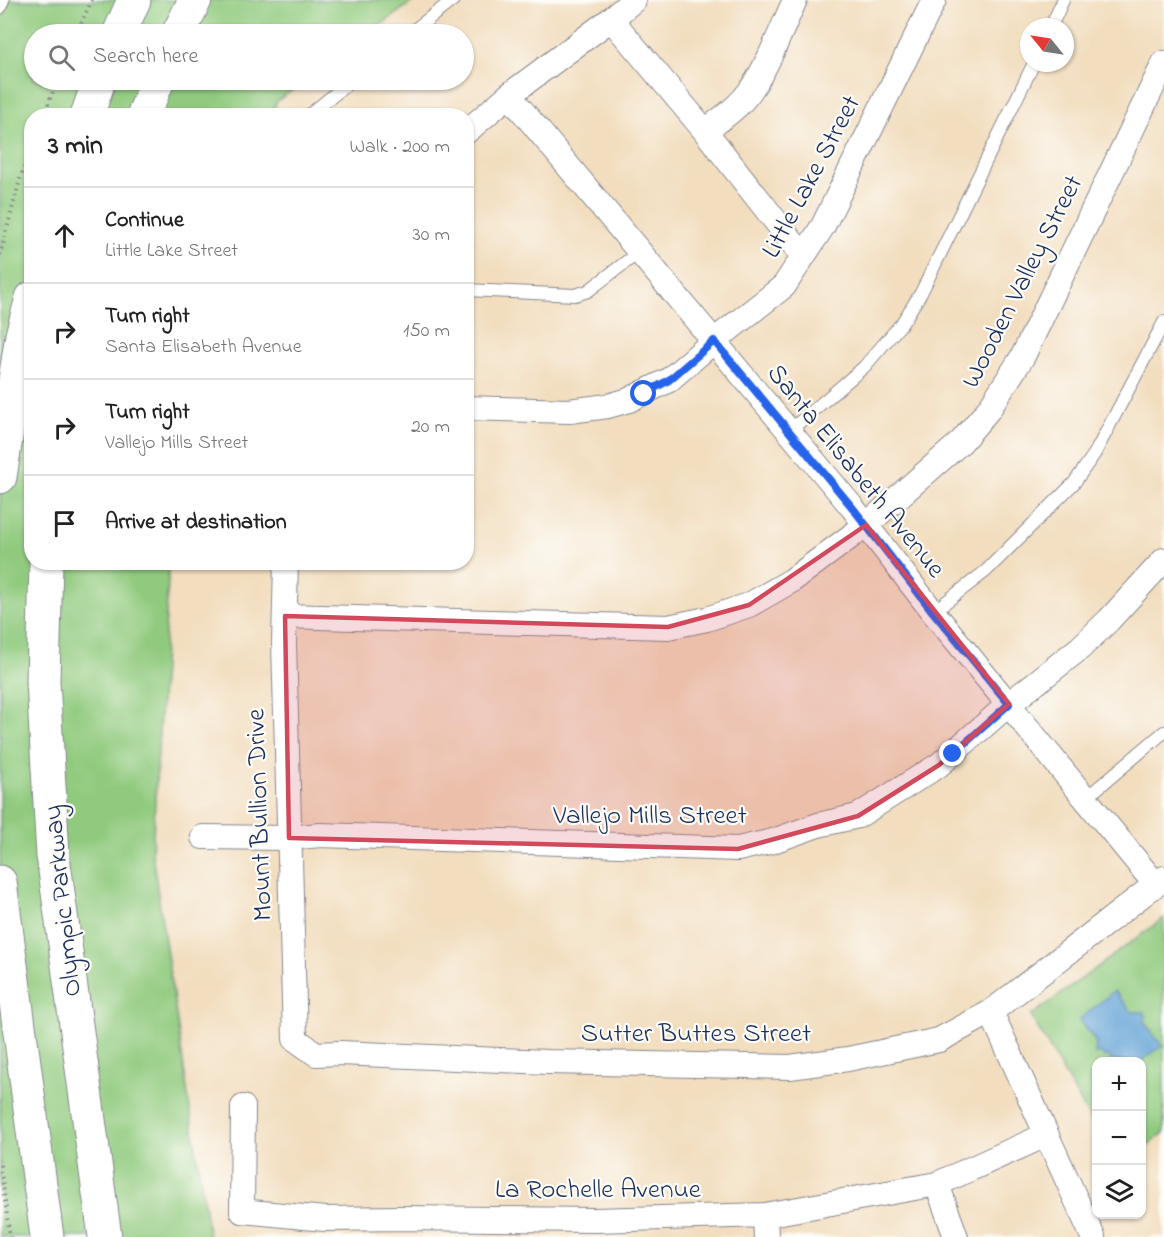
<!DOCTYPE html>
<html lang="en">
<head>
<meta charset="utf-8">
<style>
	:root { --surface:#fff; --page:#f2f2f2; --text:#222; --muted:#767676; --line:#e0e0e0 }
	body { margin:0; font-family:"Indie Flower",sans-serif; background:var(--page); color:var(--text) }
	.controls { position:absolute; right:18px; bottom:18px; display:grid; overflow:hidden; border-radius:12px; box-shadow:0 2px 4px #0004 }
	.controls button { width:54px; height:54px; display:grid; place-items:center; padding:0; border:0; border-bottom:2px solid var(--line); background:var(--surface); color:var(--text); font:30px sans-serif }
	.compass { position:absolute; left:1020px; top:18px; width:54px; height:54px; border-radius:50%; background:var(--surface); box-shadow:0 2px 4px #0004; rotate:300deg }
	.stop { position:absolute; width:18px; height:18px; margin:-14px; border:4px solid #2563eb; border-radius:50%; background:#fff }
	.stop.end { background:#2563eb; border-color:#fff; box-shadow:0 2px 6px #0008 }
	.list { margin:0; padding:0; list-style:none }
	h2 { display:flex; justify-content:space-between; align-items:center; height:78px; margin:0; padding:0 24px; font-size:26px }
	h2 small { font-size:20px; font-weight:400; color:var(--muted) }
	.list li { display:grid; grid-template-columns:39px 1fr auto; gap:18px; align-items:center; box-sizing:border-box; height:96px; padding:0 24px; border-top:2px solid var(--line) }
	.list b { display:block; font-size:22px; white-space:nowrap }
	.list p { margin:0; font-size:20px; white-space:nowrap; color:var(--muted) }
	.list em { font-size:20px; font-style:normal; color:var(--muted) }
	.icon { flex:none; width:33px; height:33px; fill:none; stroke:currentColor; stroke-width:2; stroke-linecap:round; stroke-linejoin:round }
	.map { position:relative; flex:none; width:1164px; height:1237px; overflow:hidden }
	.search { position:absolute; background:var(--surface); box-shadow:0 2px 4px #0004; left:24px; top:24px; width:450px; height:66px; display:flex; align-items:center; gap:15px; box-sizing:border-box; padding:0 21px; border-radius:33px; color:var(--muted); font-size:22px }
	.panel { position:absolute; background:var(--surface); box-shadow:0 2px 4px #0004; left:24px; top:108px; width:450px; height:462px; border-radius:24px }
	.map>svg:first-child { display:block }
	.green { fill:#90ca7e; stroke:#567c6e; stroke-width:1.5 }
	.water { fill:#66a4d8; stroke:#406a9b; stroke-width:1.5 }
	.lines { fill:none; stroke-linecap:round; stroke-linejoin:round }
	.lane-casing { stroke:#86868e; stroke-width:14 }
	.street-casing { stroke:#86868e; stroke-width:26 }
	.primary-casing { stroke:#86868e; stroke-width:35 }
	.path { stroke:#86868e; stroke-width:4; stroke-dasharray:1.5 4.5; stroke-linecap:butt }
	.lane { stroke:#fff; stroke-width:12 }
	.street { stroke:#fff; stroke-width:24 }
	.primary { stroke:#fff; stroke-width:33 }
	.route { stroke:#2563eb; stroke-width:8 }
	.marked { fill:#d1495b; fill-opacity:0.2; stroke:#d1495b; stroke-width:4.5; stroke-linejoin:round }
	.labels { text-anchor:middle; stroke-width:4.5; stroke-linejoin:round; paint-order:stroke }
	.street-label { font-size:27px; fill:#1b2f5e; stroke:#fdfcf7 }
</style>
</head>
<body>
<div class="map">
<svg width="1164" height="1237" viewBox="0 0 1164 1237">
	<rect width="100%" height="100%" fill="#fdfcf7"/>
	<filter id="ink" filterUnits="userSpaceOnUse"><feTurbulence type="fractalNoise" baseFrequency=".0167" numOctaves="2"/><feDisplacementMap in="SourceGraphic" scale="12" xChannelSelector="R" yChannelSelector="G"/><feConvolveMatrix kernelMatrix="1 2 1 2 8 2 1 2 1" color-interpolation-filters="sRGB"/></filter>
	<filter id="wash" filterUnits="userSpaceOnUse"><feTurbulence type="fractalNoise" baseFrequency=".008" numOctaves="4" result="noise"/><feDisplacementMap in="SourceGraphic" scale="24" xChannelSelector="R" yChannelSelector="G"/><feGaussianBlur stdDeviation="1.35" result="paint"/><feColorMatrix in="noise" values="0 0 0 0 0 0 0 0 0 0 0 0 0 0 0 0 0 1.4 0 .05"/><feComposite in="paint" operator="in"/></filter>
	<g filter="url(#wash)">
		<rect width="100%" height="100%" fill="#f2ddbe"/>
		<path class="green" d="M 0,0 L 415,0 L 368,34 L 34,34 L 34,80 L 306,80 L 277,101 L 271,115 L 32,116 L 32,562 L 169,563 L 152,853 L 209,1237 L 0,1237 Z
			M 1164,918 L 1164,1133 L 1142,1149 L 1142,1062 L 1096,1062 L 1096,1129 L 1031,1016 Z"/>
		<path class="water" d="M 1114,991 L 1132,1012 L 1144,1012 L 1146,1016 L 1144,1022 L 1162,1046 L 1141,1061 L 1112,1061 L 1108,1055 L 1104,1057 L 1102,1054 L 1095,1054 L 1096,1042 L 1079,1020 Z"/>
	</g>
	<g filter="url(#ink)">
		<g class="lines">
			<g class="lane-casing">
				<path id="lane" d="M 0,8 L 3,0
					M 1051,27 L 1063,0
					M 409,34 L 453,0
					M 308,116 L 352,80
					M 466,290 L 575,295 L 588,291 L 639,252
					M 788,432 L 864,367 L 902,323 L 921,293 L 1034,63
					M 933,612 L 986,571 L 1074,483 L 1095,453 L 1164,322
					M 1086,798 L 1164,732"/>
			</g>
			<g class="street-casing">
				<path id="street" d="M 611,19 L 705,131 L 803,256
					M 509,95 L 852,507 L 933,612 L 1156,885
					M 705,131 C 721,119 738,108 750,91 C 769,64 781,30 795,0
					M 466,132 L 509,95 L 611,19 L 634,0
					M 466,408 L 569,411 L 608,406 L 629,400 L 669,380 L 714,341 L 784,286 L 823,226 L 934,0
					M 286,562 L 284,643 L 295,1039 L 316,1054 L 340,1053 L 548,1062 L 790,1067 L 848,1059 L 939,1040 L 991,1012 L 1164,878
					M 285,616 L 668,627 L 707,619 L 749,605 L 791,581 L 866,525 L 961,442 L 989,409 L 1023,356 L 1164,63
					M 203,837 L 289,838 L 320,835 L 738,849 L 773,841 L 818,825 L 858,816 L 939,765 L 1009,704 L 1080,648 L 1109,620 L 1164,560
					M 991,1012 L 1093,1237
					M 243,1107 L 242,1211 L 325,1219 L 402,1218 L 595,1220 L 765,1215 L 937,1184 L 1046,1135
					M 937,1184 L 956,1237
					M 765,1215 L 766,1237"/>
			</g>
			<g class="primary-casing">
				<path id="primary" d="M 119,34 L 134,0
					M 178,34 L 195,0
					M 87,116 L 99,80
					M 143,116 L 158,80
					M 0,477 L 22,335 L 32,298
					M 46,562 L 43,681 L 53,856 L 105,1237
					M 0,882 L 47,1237"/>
			</g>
			<path class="path" d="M 76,34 L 92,0
				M 44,116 L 57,80
				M 0,255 L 20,179 L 32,148
				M 0,1165 L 10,1237"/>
			<use href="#lane" class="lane"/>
			<use href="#street" class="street"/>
			<use href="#primary" class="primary"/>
		</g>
	</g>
	<g class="lines" filter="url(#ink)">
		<path class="route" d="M 644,394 L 669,380 L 714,341 L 852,507 L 933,612 L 1009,704 L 953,754"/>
	</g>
	<path class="marked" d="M 866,525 L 1009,704 L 939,765 L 858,816 L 738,849 L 289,838 L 285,616 L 668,627 L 749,605 Z"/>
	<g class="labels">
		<g class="street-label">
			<text transform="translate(810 176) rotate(-62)" y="9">Little Lake Street</text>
			<text transform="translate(1021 281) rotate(-63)" y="9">Wooden Valley Street</text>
			<text transform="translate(857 470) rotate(51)" y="9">Santa Elisabeth Avenue</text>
			<text x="650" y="823">Vallejo Mills Street</text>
			<text transform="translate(258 815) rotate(-92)" y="9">Mount Bullion Drive</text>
			<text transform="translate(61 901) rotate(-96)" y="9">Olympic Parkway</text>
			<text x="696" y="1041">Sutter Buttes Street</text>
			<text x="598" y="1197">La Rochelle Avenue</text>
		</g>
	</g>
</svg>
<div class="controls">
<button>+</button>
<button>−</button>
<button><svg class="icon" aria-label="layers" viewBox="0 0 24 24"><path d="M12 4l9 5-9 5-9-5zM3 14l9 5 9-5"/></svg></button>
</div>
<svg class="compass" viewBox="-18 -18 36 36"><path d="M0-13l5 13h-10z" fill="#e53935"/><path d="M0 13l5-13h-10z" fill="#767676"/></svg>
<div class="stop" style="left:644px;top:394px"></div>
<div class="stop end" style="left:953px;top:754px"></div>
<div class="search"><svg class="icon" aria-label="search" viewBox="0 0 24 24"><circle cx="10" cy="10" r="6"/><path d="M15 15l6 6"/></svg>Search here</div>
<section class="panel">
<h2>3 min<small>Walk · 200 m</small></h2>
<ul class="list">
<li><svg class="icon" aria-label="ahead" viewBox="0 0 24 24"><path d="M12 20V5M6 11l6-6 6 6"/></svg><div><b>Continue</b><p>Little Lake Street</p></div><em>30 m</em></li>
<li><svg class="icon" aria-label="right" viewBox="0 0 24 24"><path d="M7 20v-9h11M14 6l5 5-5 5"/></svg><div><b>Turn right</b><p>Santa Elisabeth Avenue</p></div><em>150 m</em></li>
<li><svg class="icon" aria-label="right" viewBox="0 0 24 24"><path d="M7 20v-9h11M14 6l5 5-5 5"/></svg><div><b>Turn right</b><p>Vallejo Mills Street</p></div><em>20 m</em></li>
<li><svg class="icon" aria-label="arrive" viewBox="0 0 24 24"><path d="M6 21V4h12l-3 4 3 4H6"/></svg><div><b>Arrive at destination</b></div></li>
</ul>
</section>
</div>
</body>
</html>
